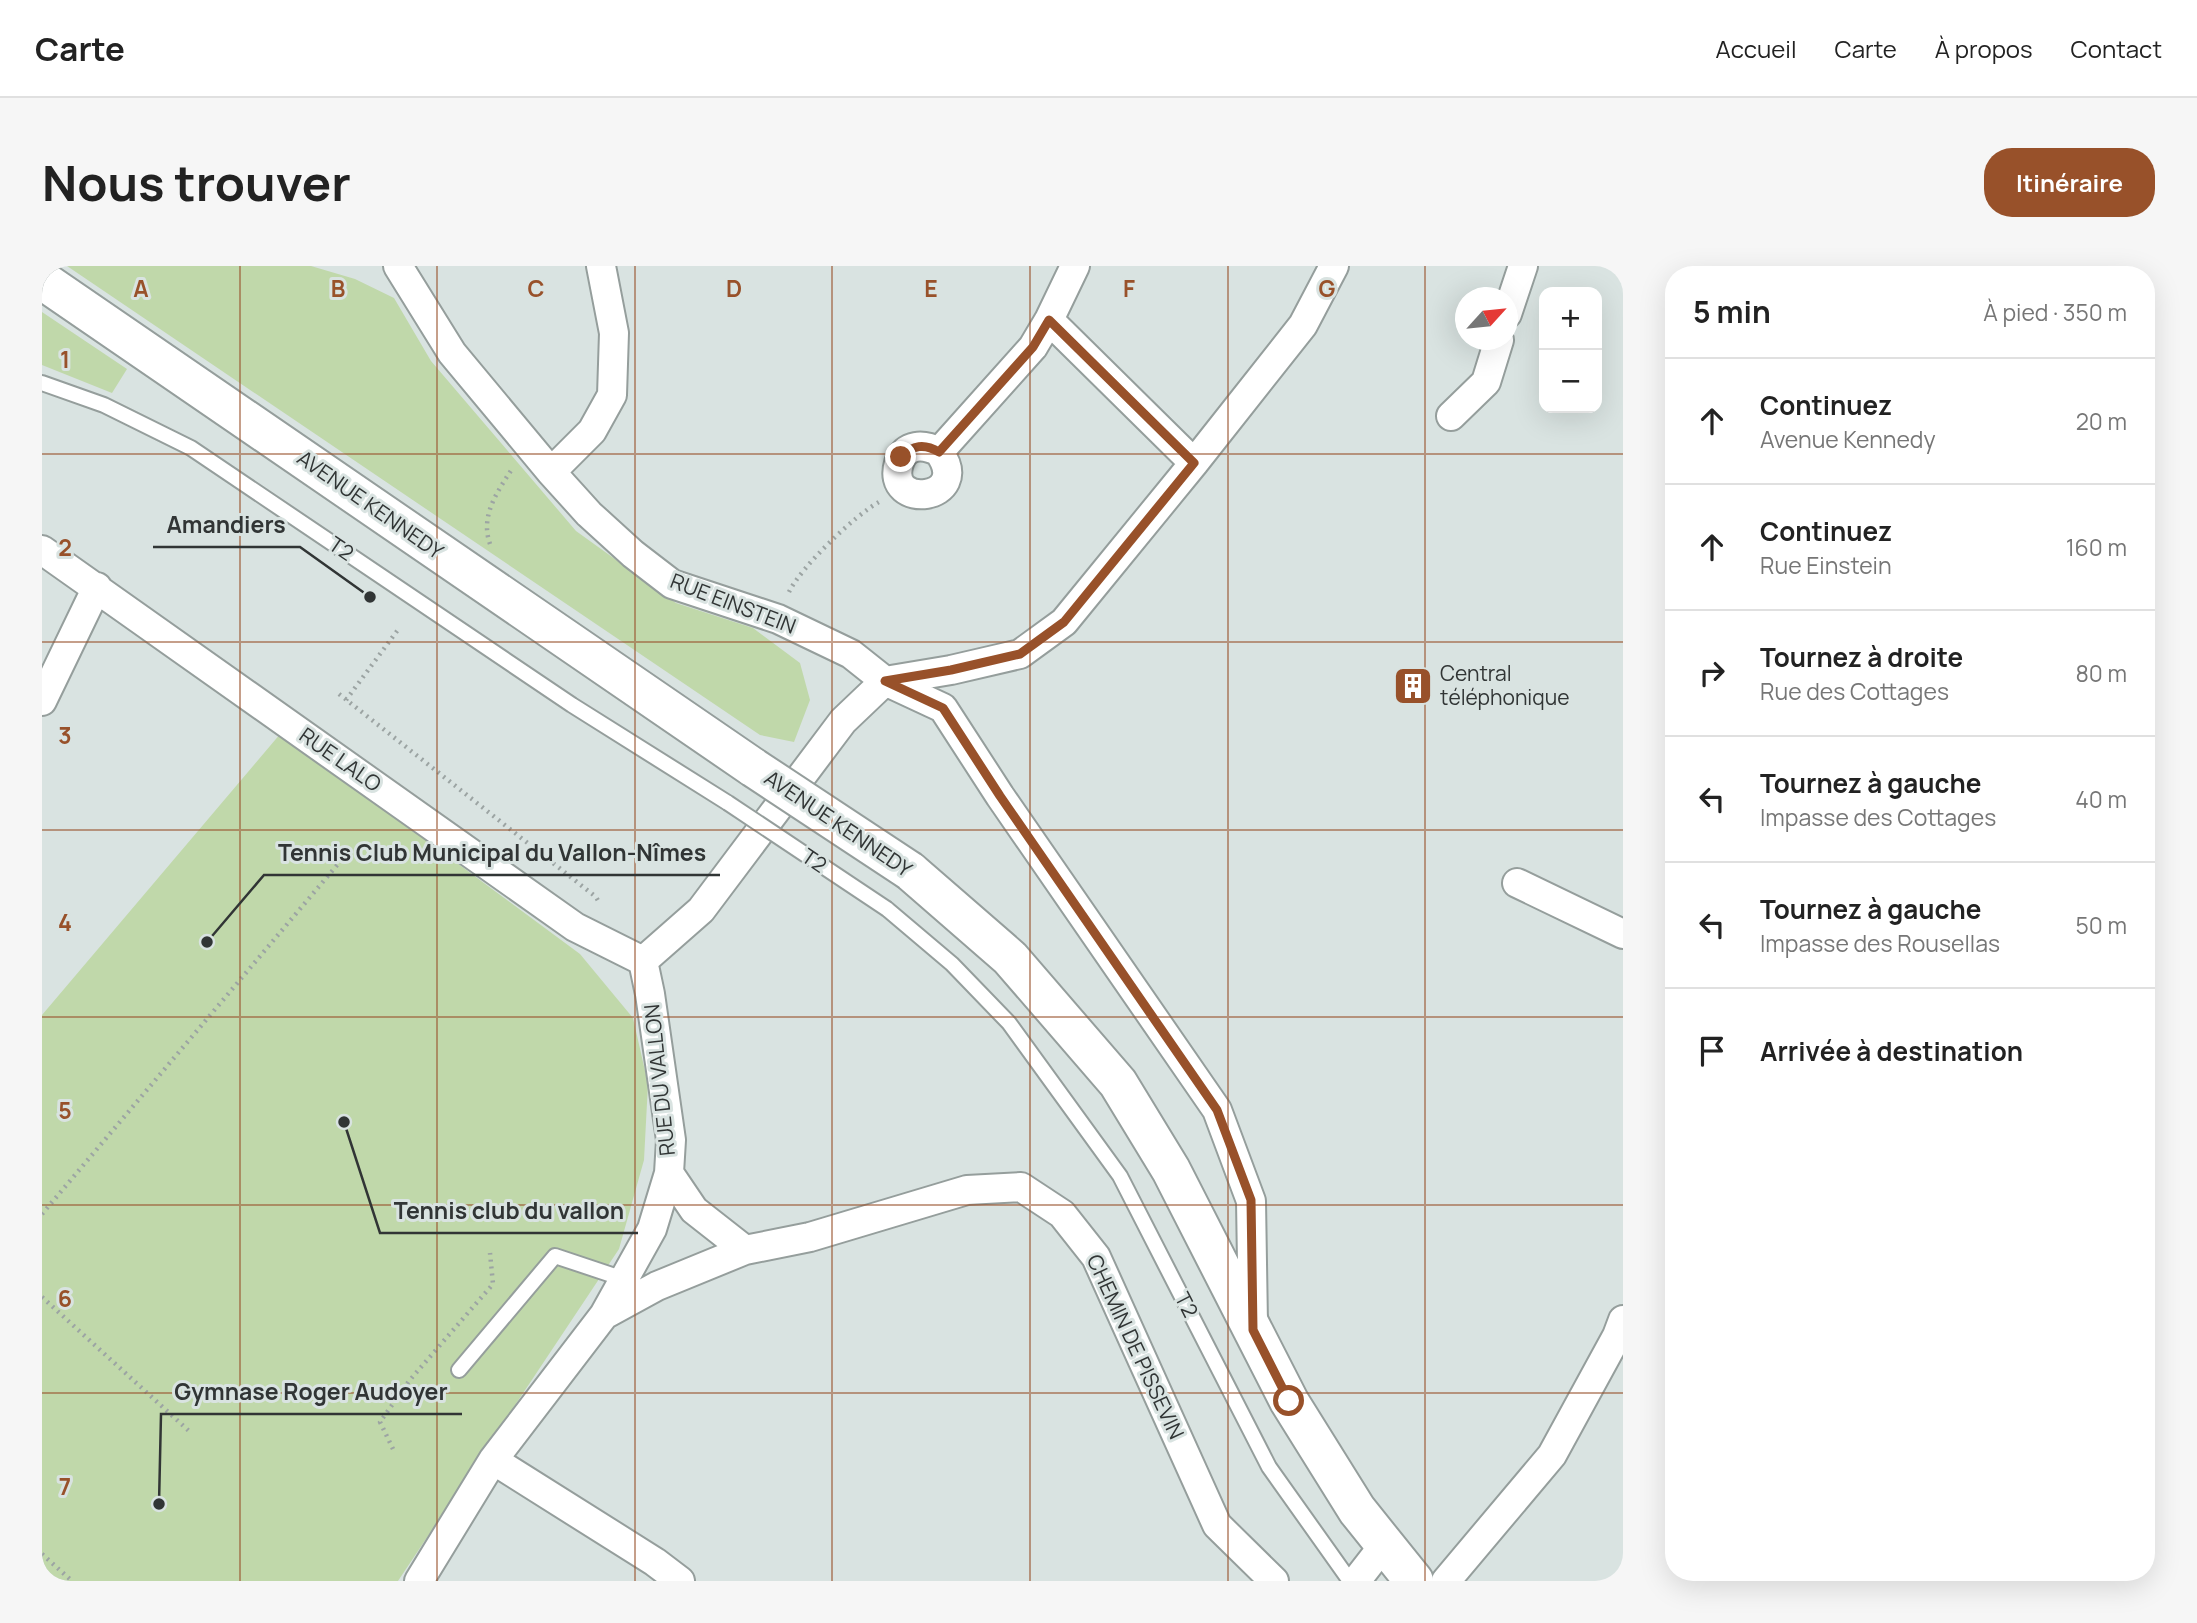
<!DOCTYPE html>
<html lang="fr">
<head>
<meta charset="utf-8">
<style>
	:root { --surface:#fff; --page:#f6f6f6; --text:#222; --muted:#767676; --line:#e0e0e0; --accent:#98512a }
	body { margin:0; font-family:Manrope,sans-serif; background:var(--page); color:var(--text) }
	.controls { position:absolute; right:21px; top:21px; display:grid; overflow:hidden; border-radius:14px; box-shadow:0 7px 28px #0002 }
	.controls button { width:63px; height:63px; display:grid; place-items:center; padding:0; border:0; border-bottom:2px solid var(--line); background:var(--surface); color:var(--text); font:35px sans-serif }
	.compass { position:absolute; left:1413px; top:21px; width:63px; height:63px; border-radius:50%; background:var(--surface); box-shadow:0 7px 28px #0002; rotate:63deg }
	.stop { position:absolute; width:21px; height:21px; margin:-16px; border:5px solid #98512a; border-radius:50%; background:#fff }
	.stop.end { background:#98512a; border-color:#fff; box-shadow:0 2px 7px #0008 }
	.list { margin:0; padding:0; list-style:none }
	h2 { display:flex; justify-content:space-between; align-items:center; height:91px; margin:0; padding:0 28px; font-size:30px }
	h2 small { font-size:23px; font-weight:400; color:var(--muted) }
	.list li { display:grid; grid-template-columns:46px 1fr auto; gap:21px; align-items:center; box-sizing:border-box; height:126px; padding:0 28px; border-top:2px solid var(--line) }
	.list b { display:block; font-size:26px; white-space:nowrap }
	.list p { margin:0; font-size:23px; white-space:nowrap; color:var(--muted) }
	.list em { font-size:23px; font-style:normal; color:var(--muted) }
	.icon { flex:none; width:38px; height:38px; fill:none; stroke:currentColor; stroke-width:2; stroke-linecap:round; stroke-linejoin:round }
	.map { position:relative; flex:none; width:1581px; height:1315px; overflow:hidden; border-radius:28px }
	header { display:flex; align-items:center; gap:42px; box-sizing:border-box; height:98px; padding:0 35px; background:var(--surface); border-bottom:2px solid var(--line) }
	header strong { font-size:33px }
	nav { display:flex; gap:38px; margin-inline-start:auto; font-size:24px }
	.intro { display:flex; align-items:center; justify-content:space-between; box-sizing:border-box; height:168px; padding:0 42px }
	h1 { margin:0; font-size:49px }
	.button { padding:18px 32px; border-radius:28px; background:var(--accent); color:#fff; font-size:24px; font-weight:700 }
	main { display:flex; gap:42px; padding:0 42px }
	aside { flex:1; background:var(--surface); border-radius:28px; box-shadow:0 7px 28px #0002 }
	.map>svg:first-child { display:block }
	.green { fill:#c0d8aa }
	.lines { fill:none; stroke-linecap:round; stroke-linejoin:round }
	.lane-casing { stroke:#959e9c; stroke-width:18 }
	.street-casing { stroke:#959e9c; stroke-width:32 }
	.secondary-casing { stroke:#959e9c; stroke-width:42 }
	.path { stroke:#9ca4a3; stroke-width:4.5; stroke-dasharray:2 5; stroke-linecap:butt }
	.lane { stroke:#fff; stroke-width:14 }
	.street { stroke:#fff; stroke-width:28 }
	.secondary { stroke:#fff; stroke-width:38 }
	.lane-bridge-casing { stroke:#959e9c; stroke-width:18; stroke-linecap:butt }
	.secondary-bridge-casing { stroke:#959e9c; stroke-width:42; stroke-linecap:butt }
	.lane-bridge { stroke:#fff; stroke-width:14 }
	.secondary-bridge { stroke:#fff; stroke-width:38 }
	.route { stroke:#98512a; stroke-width:9 }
	.grid { fill:none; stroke:#98512a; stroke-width:2; stroke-opacity:0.55 }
	.labels { text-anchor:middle; stroke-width:6; stroke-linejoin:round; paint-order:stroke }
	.street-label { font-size:21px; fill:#313535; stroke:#d9e3e1 }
	.poi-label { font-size:21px; fill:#313535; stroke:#d9e3e1; text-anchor:start }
	.grid-label { font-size:23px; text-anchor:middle; font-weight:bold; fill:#98512a; stroke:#d9e3e1; stroke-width:6; stroke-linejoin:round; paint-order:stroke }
	.leader { fill:none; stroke:#313535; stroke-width:2.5 }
	.callout-dot { fill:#313535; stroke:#d9e3e1; stroke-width:2.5 }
	.callout-label { font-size:23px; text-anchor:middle; font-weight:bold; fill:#313535; stroke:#d9e3e1; stroke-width:6; stroke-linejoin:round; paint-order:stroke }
</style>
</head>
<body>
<header>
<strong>Carte</strong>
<nav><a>Accueil</a><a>Carte</a><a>À propos</a><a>Contact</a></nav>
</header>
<div class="intro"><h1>Nous trouver</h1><a class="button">Itinéraire</a></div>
<main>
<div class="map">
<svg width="1581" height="1315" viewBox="0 0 1581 1315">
	<rect width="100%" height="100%" fill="#d9e3e1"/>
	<path class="green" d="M 25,0 L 269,0 L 313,13 L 352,32 L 389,95 L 534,265 L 634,337 L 711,362 L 758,397 L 768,434 L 752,476 L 718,469 Z
		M 0,46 L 85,103 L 70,127 L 0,99 Z
		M 239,467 L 538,688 L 591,752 L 606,818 L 602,894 L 577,983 L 356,1315 L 0,1315 L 0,749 Z"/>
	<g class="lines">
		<g class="lane-casing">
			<path id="lane" d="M 0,117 L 62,139 L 149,182 L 530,439 L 686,537
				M 845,643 L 910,698 L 967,757 L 1078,910 L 1227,1201 L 1308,1315
				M 417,1104 L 513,990 L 582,1013"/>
		</g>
		<g class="street-casing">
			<path id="street" d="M 356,0 L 410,87 L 509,206 L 547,248 L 591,288 L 630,318 L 736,353 L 809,388 L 843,415 L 901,442 L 958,530 L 1175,844 L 1209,935 L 1211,1058
				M 1033,0 L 1007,54 L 1152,197
				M 1465,48 L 1481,0
				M 1409,150 L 1444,116 L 1457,74
				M 897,186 C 932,235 842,245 857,197 C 863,177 882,178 897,186 L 991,81 L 1007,54
				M 509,206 L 550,165 L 570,129 L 572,67 L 559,0
				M 0,284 L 533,661 L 601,695
				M 843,415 L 909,404 L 978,388 L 1022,356 L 1152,197 L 1261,59 L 1292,0
				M 0,435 L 55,321
				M 1475,617 L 1581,668
				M 601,695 L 659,644 L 801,455 L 843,415
				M 627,907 L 652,944 L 703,984
				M 562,1049 L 615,1020 L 703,984 L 768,971 L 925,924 L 979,921 L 1020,948 L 1054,991 L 1175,1259 L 1232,1315
				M 451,1194 L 613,1296 L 638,1315
				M 377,1315 L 451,1194 L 562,1049 L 610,963 L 627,907 L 629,874 L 608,728 L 601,695
				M 1314,1315 L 1342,1279
				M 1404,1315 L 1510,1189 L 1575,1070 L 1581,1054"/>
		</g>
		<g class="secondary-casing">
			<path id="secondary" d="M 0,14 L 712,502
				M 868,605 L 968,692 L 1076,817 L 1129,904 L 1247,1135 L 1315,1244 L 1372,1315"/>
		</g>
		<path class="path" d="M 448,278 C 438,250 455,226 470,203
			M 747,326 C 759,301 813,249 837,236
			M 297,428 L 554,631 L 558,638
			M 304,434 L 358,361
			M 0,948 L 307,585
			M 0,1031 L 147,1165
			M 351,1183 L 338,1156 L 367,1115 L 451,1018 L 448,987
			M 0,1288 L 30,1315"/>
		<use href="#lane" class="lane"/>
		<use href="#street" class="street"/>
		<use href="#secondary" class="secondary"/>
		<g class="lane-bridge-casing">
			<path id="lane-bridge" d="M 686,537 L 845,643"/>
		</g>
		<g class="secondary-bridge-casing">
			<path id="secondary-bridge" d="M 712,502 L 868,605"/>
		</g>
		<use href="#lane-bridge" class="lane-bridge"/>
		<use href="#secondary-bridge" class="secondary-bridge"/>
	</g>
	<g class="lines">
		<path class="route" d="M 859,191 C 871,179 882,177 897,186 L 991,81 L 1007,54 L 1152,197 L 1022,356 L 978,388 L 909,404 L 843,415 L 901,442 L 958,530 L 1175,844 L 1209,934 L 1211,1064 L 1247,1135"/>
	</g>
	<path class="grid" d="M 198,0 L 198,1315M 395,0 L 395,1315M 593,0 L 593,1315M 790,0 L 790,1315M 988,0 L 988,1315M 1186,0 L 1186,1315M 1383,0 L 1383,1315M 0,188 L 1581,188M 0,376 L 1581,376M 0,564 L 1581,564M 0,751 L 1581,751M 0,939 L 1581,939M 0,1127 L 1581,1127"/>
	<defs>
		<g id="building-square" transform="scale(2.0125)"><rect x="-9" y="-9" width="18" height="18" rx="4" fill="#98512a" stroke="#d9e3e1"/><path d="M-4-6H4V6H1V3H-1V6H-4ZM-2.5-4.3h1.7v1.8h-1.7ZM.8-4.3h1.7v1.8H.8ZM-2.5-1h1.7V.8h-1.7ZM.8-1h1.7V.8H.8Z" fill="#fff"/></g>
	</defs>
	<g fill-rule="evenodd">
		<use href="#building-square" x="1371" y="420"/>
	</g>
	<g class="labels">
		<g class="street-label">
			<text transform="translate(328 239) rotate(35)" y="7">AVENUE KENNEDY</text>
			<text transform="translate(299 283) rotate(34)" y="7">T2</text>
			<text transform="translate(691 338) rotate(21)" y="7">RUE EINSTEIN</text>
			<text transform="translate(298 494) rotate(35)" y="7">RUE LALO</text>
			<text transform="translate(796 558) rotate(34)" y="7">AVENUE KENNEDY</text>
			<text transform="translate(772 595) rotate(34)" y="7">T2</text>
			<text transform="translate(618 814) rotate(-96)" y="7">RUE DU VALLON</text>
			<text transform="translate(1144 1039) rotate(63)" y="7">T2</text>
			<text transform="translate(1093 1081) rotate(65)" y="7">CHEMIN DE PISSEVIN</text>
		</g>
		<g class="poi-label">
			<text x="1398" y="415">Central<tspan x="1398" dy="24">téléphonique</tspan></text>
		</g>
	</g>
	<g class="grid-label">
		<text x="99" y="31">A</text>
		<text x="296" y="31">B</text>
		<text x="494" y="31">C</text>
		<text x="692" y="31">D</text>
		<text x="889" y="31">E</text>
		<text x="1087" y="31">F</text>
		<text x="1285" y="31">G</text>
		<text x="23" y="102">1</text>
		<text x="23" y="290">2</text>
		<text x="23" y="478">3</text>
		<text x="23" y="665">4</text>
		<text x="23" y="853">5</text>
		<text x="23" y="1041">6</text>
		<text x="23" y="1229">7</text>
	</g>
	<path class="leader" d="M328 331L258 281H111M165 676L222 609H678M302 856L338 967H596M117 1238L119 1148H420"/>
	<g class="callout-dot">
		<circle cx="328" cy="331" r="7"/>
		<circle cx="165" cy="676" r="7"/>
		<circle cx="302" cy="856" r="7"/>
		<circle cx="117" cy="1238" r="7"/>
	</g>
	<g class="callout-label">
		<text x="184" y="267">Amandiers</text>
		<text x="450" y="595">Tennis Club Municipal du Vallon-Nîmes</text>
		<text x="467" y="953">Tennis club du vallon</text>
		<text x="269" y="1134">Gymnase Roger Audoyer</text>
	</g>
</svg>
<div class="controls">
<button>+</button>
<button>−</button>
</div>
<svg class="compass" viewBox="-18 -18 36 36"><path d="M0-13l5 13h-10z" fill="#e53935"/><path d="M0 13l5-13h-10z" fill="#767676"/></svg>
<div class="stop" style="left:1247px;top:1135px"></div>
<div class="stop end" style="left:859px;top:191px"></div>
</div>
<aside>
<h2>5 min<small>À pied · 350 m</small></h2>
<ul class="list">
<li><svg class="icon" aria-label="ahead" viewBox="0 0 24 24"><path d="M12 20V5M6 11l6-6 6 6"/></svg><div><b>Continuez</b><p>Avenue Kennedy</p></div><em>20 m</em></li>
<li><svg class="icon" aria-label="ahead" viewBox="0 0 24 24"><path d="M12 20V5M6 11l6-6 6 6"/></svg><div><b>Continuez</b><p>Rue Einstein</p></div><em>160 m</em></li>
<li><svg class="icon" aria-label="right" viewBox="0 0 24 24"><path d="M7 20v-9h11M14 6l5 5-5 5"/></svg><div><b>Tournez à droite</b><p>Rue des Cottages</p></div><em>80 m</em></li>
<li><svg class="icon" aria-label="left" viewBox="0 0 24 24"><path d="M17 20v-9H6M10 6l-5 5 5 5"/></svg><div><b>Tournez à gauche</b><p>Impasse des Cottages</p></div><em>40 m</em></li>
<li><svg class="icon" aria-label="left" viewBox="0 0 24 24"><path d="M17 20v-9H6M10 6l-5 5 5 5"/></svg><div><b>Tournez à gauche</b><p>Impasse des Rousellas</p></div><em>50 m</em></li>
<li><svg class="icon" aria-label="arrive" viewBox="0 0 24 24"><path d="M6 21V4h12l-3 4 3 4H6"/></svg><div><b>Arrivée à destination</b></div></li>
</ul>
</aside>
</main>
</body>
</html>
